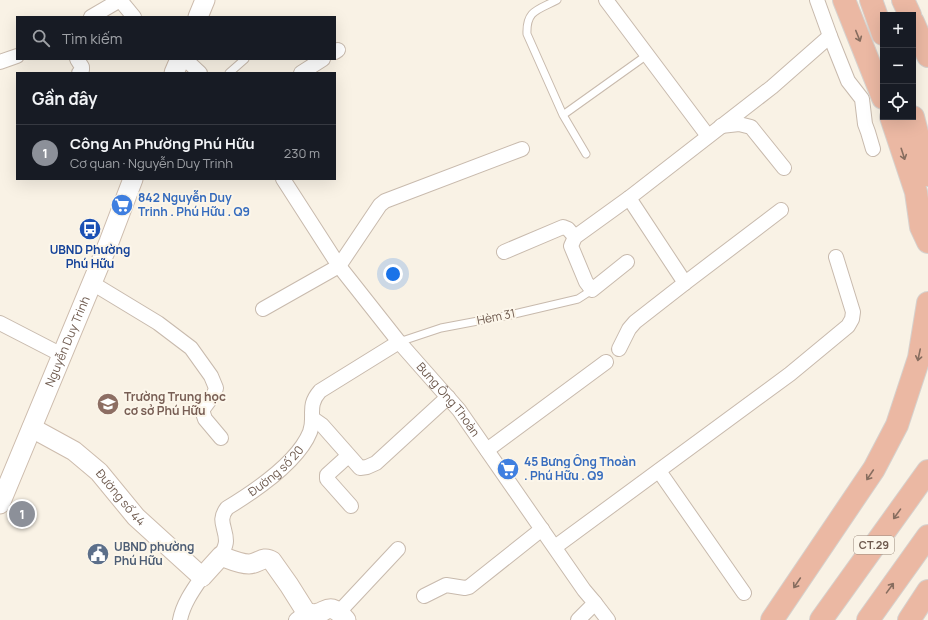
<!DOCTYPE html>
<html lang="vi">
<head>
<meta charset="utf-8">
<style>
	:root { --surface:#171b24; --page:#20242c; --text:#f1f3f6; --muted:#9ea1a6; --line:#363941; --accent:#8c9099 }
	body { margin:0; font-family:Manrope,sans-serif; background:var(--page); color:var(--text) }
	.controls { position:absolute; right:12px; top:12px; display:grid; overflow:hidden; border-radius:0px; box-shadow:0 4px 16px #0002 }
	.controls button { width:36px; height:36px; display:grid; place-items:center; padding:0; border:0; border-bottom:1px solid var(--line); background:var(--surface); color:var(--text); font:20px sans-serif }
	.you { position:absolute; left:393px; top:274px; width:14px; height:14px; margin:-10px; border:3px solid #fff; border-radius:50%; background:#1a73e8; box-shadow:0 0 0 6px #1a73e833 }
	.badge { display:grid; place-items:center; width:26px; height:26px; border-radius:50%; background:var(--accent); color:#fff; font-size:13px; font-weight:700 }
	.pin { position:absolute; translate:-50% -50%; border:2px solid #fff; box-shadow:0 1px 4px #0006 }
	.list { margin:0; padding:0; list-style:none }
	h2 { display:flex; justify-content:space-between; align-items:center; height:52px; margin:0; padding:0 16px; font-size:17px }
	h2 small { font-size:13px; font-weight:400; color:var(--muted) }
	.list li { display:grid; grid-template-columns:26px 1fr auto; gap:12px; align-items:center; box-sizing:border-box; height:56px; padding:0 16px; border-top:1px solid var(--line) }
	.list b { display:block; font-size:15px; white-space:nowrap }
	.list p { margin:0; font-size:13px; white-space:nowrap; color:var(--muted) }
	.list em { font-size:13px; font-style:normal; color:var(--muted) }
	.icon { flex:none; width:22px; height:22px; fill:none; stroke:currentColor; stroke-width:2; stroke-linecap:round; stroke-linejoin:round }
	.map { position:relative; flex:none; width:928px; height:620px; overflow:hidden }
	.search { position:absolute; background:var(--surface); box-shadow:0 4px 16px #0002; left:16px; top:16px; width:320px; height:44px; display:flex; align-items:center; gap:10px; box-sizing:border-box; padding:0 14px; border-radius:0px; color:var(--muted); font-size:15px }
	.panel { position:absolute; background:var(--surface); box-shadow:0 4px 16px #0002; left:16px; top:72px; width:320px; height:108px; border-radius:0px }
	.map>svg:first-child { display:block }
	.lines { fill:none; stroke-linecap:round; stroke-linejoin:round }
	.lane-casing { stroke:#c8baad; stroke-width:9 }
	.street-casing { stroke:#c8baad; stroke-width:16 }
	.secondary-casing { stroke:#cdbcad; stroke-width:21 }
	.highway-casing { stroke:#d6d1cd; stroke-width:24 }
	.lane { stroke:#fff; stroke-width:7 }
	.street { stroke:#fff; stroke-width:14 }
	.secondary { stroke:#fff; stroke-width:19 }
	.highway { stroke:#ebb8a3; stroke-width:22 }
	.oneway { stroke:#876d5f }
	.labels { text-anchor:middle; stroke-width:4; stroke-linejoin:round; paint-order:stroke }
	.shield { fill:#fcf6ea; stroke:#99897d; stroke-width:1 }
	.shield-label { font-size:11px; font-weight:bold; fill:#6e5a4e }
	.shop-label { font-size:12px; font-weight:bold; fill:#366cbe; stroke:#fcf6ea; text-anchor:start }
	.transit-label { font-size:12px; font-weight:bold; fill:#164399; stroke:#fcf6ea }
	.street-label { font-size:12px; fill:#6e5a4e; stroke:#fcf6ea }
	.education-label { font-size:12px; font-weight:bold; fill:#785e54; stroke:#fcf6ea; text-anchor:start }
	.service-label { font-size:12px; font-weight:bold; fill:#4e5e75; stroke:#fcf6ea; text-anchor:start }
</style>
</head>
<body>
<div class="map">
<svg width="928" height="620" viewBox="0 0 928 620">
	<rect width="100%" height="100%" fill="#f9f2e5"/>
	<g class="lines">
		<g class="lane-casing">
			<path id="lane" d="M 557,0 C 538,10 526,10 527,34 L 563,115
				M 229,73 L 245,59
				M 586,154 L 563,115 L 647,55
				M 399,342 L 441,328 L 510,315 L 578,299 L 592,290"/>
		</g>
		<g class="street-casing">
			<g id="street">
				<path d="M 120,0 L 134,17"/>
				<path d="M 606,0 L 708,136"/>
				<path d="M 817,0 L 830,36 L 848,81 L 862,99 L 865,124 L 868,132 L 873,149"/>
				<path d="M 91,17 L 120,0"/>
				<path d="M 335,52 L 338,50"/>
				<path d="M 77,59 L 82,67 L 82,70 L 79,73"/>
				<path d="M 185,59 L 200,73"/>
				<path d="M 0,62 L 17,56"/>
				<path d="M 301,73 L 323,59"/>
				<path d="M 721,126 L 739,124 L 751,127 L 784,168"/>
				<path id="s1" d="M 283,179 L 339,266 L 399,342 L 459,410 L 584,590 L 595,603 L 578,620"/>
				<path d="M 629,198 L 685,283 L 781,210"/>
				<path d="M 504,252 L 563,227 L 568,229 L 575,237"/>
				<path d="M 627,262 L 592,290 L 586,282 L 571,246 L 575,237 L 629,198 L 772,87 L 830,36"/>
				<path d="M 92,283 L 158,323 L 191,348 L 211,376 L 216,388 L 214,394 L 203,409 L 203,413 L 205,419 L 221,438"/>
				<path d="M 263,309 L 339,266 L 380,205 L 385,201 L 522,149"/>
				<path d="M 0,323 L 62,355"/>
				<path d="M 619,349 L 629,329 L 635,322 L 685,283"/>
				<path d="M 312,418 L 322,425 L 360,468 L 367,467 L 376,463 L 448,397"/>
				<path d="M 487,450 L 606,362"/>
				<path d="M 348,456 L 327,475 L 327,479 L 351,506"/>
				<path d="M 659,471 L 744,593"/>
				<path d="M 555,547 L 790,374 L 848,326 L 852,319 L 853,312 L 836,257"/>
				<path id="s2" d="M 221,556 C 223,551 226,546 226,541 C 226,527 217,521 227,508 C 255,491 298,462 310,432 C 316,415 306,407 320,391 L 399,342"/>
				<path d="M 424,596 L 446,585 L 465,588 L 469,587 L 542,529"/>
				<path d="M 595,603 L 608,620"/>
				<path d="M 339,612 L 398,549"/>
				<path d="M 180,620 C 183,604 193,590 202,577"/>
				<path d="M 296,620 L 306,612"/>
			</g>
		</g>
		<g class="secondary-casing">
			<g id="secondary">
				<path d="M 198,17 L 205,0"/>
				<path d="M 174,73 L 180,59"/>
				<path id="s3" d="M 32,428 L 74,451 L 99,472 L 136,517 L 202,577 L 221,556 C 229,559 240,564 249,564 C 258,564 263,555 272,561 L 289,585 L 306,612 C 327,620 325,595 346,620"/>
				<path id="s4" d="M 0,504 L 109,242 L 133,179"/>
			</g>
		</g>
		<g class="highway-casing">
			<path id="highway" d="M 844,0 L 883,98
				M 871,0 L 883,34
				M 903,0 L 910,15
				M 913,22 L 928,56
				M 891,117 L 916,192 L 921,227 L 928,242
				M 913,117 L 928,175
				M 772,620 L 874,469 L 897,425 L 919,358 L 928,303
				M 821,620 L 928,471
				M 868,620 L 928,536
				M 909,620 L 928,591"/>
		</g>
		<use href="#lane" class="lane"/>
		<use href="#street" class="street"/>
		<use href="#secondary" class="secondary"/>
		<use href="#highway" class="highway"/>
	</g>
	<defs><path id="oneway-shaft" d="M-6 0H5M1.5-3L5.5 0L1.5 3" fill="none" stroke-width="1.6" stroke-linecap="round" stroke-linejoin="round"/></defs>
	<g class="oneway">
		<use href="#oneway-shaft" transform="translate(858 36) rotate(68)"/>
		<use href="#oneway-shaft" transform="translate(903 154) rotate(72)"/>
		<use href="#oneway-shaft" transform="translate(919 355) rotate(102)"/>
		<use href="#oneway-shaft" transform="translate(870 475) rotate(124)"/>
		<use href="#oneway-shaft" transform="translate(897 514) rotate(126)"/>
		<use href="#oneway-shaft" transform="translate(797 583) rotate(124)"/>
		<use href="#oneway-shaft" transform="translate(890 588) rotate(-54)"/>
	</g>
	<defs>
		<g id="supermarket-disc" transform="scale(1.15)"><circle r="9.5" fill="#3f7fe0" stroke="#fcf6ea"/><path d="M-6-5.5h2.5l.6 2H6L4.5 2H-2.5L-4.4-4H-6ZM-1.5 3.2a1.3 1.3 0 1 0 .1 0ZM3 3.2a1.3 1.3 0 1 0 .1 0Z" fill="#fff"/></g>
		<g id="bus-disc" transform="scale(1.15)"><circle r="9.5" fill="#1a4fb4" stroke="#fcf6ea"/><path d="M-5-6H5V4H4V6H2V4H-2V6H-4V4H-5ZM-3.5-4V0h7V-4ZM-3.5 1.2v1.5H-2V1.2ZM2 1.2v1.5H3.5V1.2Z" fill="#fff"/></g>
		<g id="school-disc" transform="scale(1.15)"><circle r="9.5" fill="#8d6e63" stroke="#fcf6ea"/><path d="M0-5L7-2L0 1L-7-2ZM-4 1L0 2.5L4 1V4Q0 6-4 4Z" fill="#fff"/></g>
		<g id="civic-disc" transform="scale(1.15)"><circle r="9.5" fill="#5c6f8a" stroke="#fcf6ea"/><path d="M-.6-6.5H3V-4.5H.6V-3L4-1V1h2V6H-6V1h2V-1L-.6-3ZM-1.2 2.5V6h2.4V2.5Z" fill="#fff"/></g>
	</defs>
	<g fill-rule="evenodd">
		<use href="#supermarket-disc" x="122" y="205"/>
		<use href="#bus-disc" x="90" y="229"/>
		<use href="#school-disc" x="108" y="404"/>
		<use href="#supermarket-disc" x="508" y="469"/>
		<use href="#civic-disc" x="98" y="554"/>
	</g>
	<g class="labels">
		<rect class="shield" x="854" y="536" width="40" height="18" rx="3"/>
		<g class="shield-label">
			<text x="874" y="549">CT.29</text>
		</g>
		<g class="shop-label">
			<text x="138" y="202">842 Nguyễn Duy<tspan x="138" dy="14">Trinh . Phú Hữu . Q9</tspan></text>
			<text x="524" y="466">45 Bưng Ông Thoàn<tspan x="524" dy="14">. Phú Hữu . Q9</tspan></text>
		</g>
		<g class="transit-label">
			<text x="90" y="254">UBND Phường<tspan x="90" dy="14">Phú Hữu</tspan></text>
		</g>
		<g class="street-label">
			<text transform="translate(496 317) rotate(-11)" y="4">Hèm 31</text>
			<text dy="4" stroke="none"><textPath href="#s4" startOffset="176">Nguyễn Duy Trinh</textPath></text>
			<text dy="4" stroke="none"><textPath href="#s1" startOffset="276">Bưng Ông Thoàn</textPath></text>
			<text dy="4" stroke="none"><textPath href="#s2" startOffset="112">Đường số 20</textPath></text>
			<text dy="4" stroke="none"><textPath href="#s3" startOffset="114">Đường số 44</textPath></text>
		</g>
		<g class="education-label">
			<text x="124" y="401">Trường Trung học<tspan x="124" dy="14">cơ sở Phú Hữu</tspan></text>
		</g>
		<g class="service-label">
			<text x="114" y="551">UBND phường<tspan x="114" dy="14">Phú Hữu</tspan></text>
		</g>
	</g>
</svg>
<div class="controls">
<button>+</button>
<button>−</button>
<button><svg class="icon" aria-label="locate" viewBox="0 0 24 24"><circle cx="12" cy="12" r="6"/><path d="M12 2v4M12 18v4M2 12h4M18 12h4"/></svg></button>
</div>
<div class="you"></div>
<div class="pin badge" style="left:22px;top:514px">1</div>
<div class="search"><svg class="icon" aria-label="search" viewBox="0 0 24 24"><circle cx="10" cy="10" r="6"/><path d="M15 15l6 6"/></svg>Tìm kiếm</div>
<section class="panel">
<h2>Gần đây<small></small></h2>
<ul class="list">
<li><span class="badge">1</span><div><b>Công An Phường Phú Hữu</b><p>Cơ quan · Nguyễn Duy Trinh</p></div><em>230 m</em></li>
</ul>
</section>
</div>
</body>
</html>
